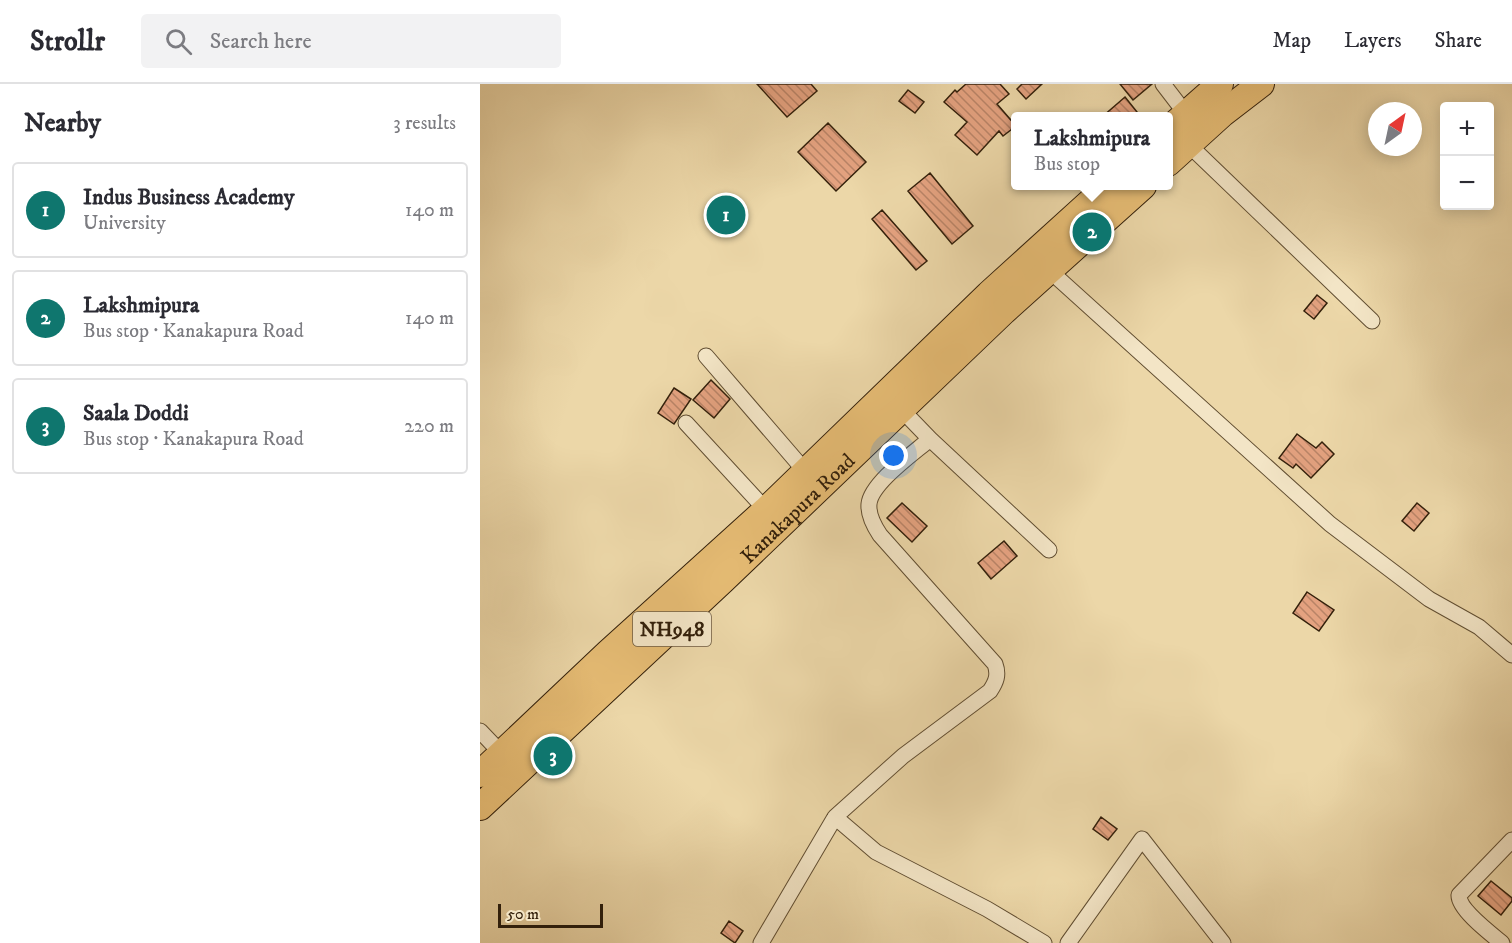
<!DOCTYPE html>
<html lang="en">
<head>
<meta charset="utf-8">
<style>
	:root { --surface:#fff; --page:#f2f2f3; --text:#2b2b33; --muted:#7c7c81; --line:#e1e1e2; --accent:#0f766e }
	body { margin:0; font-family:"IM FELL DW Pica",serif; background:var(--page); color:var(--text) }
	.controls { position:absolute; right:18px; top:18px; display:grid; overflow:hidden; border-radius:6px; box-shadow:0 3px 15px #0003 }
	.controls button { width:54px; height:54px; display:grid; place-items:center; padding:0; border:0; border-bottom:2px solid var(--line); background:var(--surface); color:var(--text); font:30px sans-serif }
	.compass { position:absolute; left:888px; top:18px; width:54px; height:54px; border-radius:50%; background:var(--surface); box-shadow:0 3px 15px #0003; rotate:33deg }
	.scale { position:absolute; left:18px; bottom:15px; width:105px; box-sizing:border-box; padding-left:6px; border:3px solid #33200b; border-top:0; font-size:16px; line-height:21px; white-space:nowrap; color:#33200b; -webkit-text-stroke:4px #f3e5c6; paint-order:stroke }
	.you { position:absolute; left:414px; top:372px; width:21px; height:21px; margin:-15px; border:4px solid #fff; border-radius:50%; background:#1a73e8; box-shadow:0 0 0 9px #1a73e833 }
	.badge { display:grid; place-items:center; width:39px; height:39px; border-radius:50%; background:var(--accent); color:#fff; font-size:20px; font-weight:700 }
	.pin { position:absolute; translate:-50% -50%; border:3px solid #fff; box-shadow:0 2px 6px #0006 }
	.popup { position:absolute; left:531px; top:28px; width:162px; height:78px; box-sizing:border-box; display:grid; place-content:center; border-radius:6px; background:var(--surface); filter:drop-shadow(0 2px 4px #0005); font-size:20px; white-space:nowrap; color:var(--muted) }
	.popup b { font-size:22px; color:var(--text) }
	.popup::after { content:''; position:absolute; left:50%; top:100%; margin-left:-12px; border:12px solid transparent; border-top-color:var(--surface) }
	.list { margin:0; padding:0; list-style:none }
	h2 { display:flex; justify-content:space-between; align-items:center; height:78px; margin:0; padding:0 24px; font-size:26px }
	h2 small { font-size:20px; font-weight:400; color:var(--muted) }
	.list li { display:grid; grid-template-columns:39px 1fr auto; gap:18px; align-items:center; box-sizing:border-box; height:96px; margin:0 12px 12px; padding:0 12px; border:2px solid var(--line); border-radius:6px }
	.list b { display:block; font-size:22px; white-space:nowrap }
	.list p { margin:0; font-size:20px; white-space:nowrap; color:var(--muted) }
	.list em { font-size:20px; font-style:normal; color:var(--muted) }
	.icon { flex:none; width:33px; height:33px; fill:none; stroke:currentColor; stroke-width:2; stroke-linecap:round; stroke-linejoin:round }
	.map { position:relative; flex:none; width:1032px; height:859px; overflow:hidden }
	header { display:flex; align-items:center; gap:36px; box-sizing:border-box; height:84px; padding:0 30px; background:var(--surface); border-bottom:2px solid var(--line) }
	header strong { font-size:28px }
	nav { display:flex; gap:33px; margin-inline-start:auto; font-size:21px }
	.search { width:420px; height:54px; background:var(--page); display:flex; align-items:center; gap:15px; box-sizing:border-box; padding:0 21px; border-radius:6px; color:var(--muted); font-size:22px }
	main { display:flex }
	aside { flex:1; background:var(--surface) }
	.map>svg:first-child { display:block }
	.building { fill:url(#building-back-hatch); stroke:#33200b; stroke-width:1.5 }
	.lines { fill:none; stroke-linecap:round; stroke-linejoin:round }
	.minor-casing { stroke:#614e32; stroke-width:17 }
	.trunk-casing { stroke:#33200b; stroke-width:28 }
	.minor { stroke:#f3e5c6; stroke-width:15 }
	.trunk { stroke:#e6bc74; stroke-width:26 }
	.labels { text-anchor:middle; stroke-width:4.5; stroke-linejoin:round; paint-order:stroke }
	.shield { fill:#f3e5c6; stroke:#6d5b43; stroke-width:1.5 }
	.shield-label { font-size:20px; font-weight:bold; fill:#33200b }
	.street-label { font-size:21px; fill:#33200b; stroke:#f3e5c6 }
</style>
</head>
<body>
<header>
<strong>Strollr</strong>
<div class="search"><svg class="icon" aria-label="search" viewBox="0 0 24 24"><circle cx="10" cy="10" r="6"/><path d="M15 15l6 6"/></svg>Search here</div>
<nav><a>Map</a><a>Layers</a><a>Share</a></nav>
</header>
<main>
<aside>
<h2>Nearby<small>3 results</small></h2>
<ul class="list">
<li><span class="badge">1</span><div><b>Indus Business Academy</b><p>University</p></div><em>140 m</em></li>
<li><span class="badge">2</span><div><b>Lakshmipura</b><p>Bus stop · Kanakapura Road</p></div><em>140 m</em></li>
<li><span class="badge">3</span><div><b>Saala Doddi</b><p>Bus stop · Kanakapura Road</p></div><em>220 m</em></li>
</ul>
</aside>
<div class="map">
<svg width="1032" height="859" viewBox="0 0 1032 859">
	<defs>
		<pattern id="building-back-hatch" width="6" height="6" patternUnits="userSpaceOnUse" patternTransform="scale(1.5)"><rect width="6" height="6" fill="#e4a280"/><path d="M-1 5l2 2M0 0l6 6M5-1l2 2" fill="none" stroke="#b98467"/></pattern>
	</defs>
	<rect width="100%" height="100%" fill="#ecd7a8"/>
	<filter id="stains"><feTurbulence type="fractalNoise" baseFrequency=".00333" numOctaves="4"/><feColorMatrix values="0 0 0 0 .2 0 0 0 0 .09 0 0 0 0 .02 0 0 0 .5 -.17"/></filter>
	<radialGradient id="worn" r=".72"><stop offset=".6" stop-color="#630" stop-opacity="0"/><stop offset="1" stop-color="#630" stop-opacity=".3"/></radialGradient>
	<path class="building" d="M 277,0 L 331,0 L 337,7 L 307,33 Z
		M 486,0 L 520,0 L 529,10 L 517,20 L 536,42 L 523,52 L 519,47 L 497,71 L 475,51 L 487,38 L 464,18 L 475,6 L 477,8 Z
		M 542,0 L 562,0 L 546,15 L 537,5 Z
		M 640,0 L 672,0 L 653,16 Z
		M 428,6 L 444,18 L 435,29 L 419,17 Z
		M 645,13 L 661,33 L 622,33 Z
		M 348,39 L 386,78 L 356,107 L 318,68 Z
		M 450,89 L 493,142 L 472,160 L 428,107 Z
		M 402,126 L 447,177 L 436,186 L 392,135 Z
		M 837,211 L 847,219 L 834,235 L 824,227 Z
		M 231,296 L 250,315 L 234,334 L 213,316 Z
		M 194,304 L 211,315 L 194,340 L 178,329 Z
		M 817,350 L 836,364 L 842,358 L 854,370 L 831,394 L 816,380 L 813,384 L 799,374 Z
		M 422,419 L 447,442 L 432,458 L 407,434 Z
		M 937,419 L 949,429 L 934,447 L 922,437 Z
		M 524,457 L 537,472 L 511,495 L 498,479 Z
		M 827,508 L 854,526 L 839,547 L 813,529 Z
		M 621,733 L 637,745 L 628,756 L 613,745 Z
		M 1011,797 L 1032,814 L 1032,817 L 1021,831 L 998,812 Z
		M 249,837 L 263,847 L 255,859 L 241,849 Z"/>
	<g class="lines">
		<g class="minor-casing">
			<path id="minor" d="M 683,0 L 706,30
				M 709,61 L 892,237
				M 570,187 L 850,440 L 949,515 L 999,543 L 1032,571
				M 226,272 L 325,387
				M 421,325 L 450,355 C 434,369 391,399 389,420 C 388,431 394,442 400,451 L 515,580 C 519,591 516,598 510,607 L 423,672 L 355,733 L 396,768 L 507,825 L 564,859
				M 206,339 L 286,426
				M 450,355 L 569,466
				M 0,647 L 22,670
				M 281,859 L 355,733
				M 588,859 L 662,755 L 743,859
				M 1022,859 C 1011,850 978,825 979,811 L 1032,756"/>
		</g>
		<g class="trunk-casing">
			<g id="trunk">
				<path d="M 688,46 L 740,0"/>
				<path d="M 688,79 L 742,30 L 781,0"/>
				<path d="M 0,690 L 128,569 L 286,426 L 509,210 L 628,102"/>
				<path id="s1" d="M 0,723 L 243,496 L 524,227 L 663,102"/>
			</g>
		</g>
		<use href="#minor" class="minor"/>
		<use href="#trunk" class="trunk"/>
	</g>
	<g class="labels">
		<rect class="shield" x="153" y="528" width="78" height="34" rx="4.5"/>
		<g class="shield-label">
			<text x="192" y="552">NH948</text>
		</g>
		<g class="street-label">
			<text dy="7" stroke="none"><textPath href="#s1" startOffset="436">Kanakapura Road</textPath></text>
		</g>
	</g>
	<rect width="100%" height="100%" filter="url(#stains)"/>
	<rect width="100%" height="100%" fill="url(#worn)"/>
</svg>
<div class="controls">
<button>+</button>
<button>−</button>
</div>
<svg class="compass" viewBox="-18 -18 36 36"><path d="M0-13l5 13h-10z" fill="#e53935"/><path d="M0 13l5-13h-10z" fill="#7c7c81"/></svg>
<div class="scale">50 m</div>
<div class="you"></div>
<div class="pin badge" style="left:246px;top:131px">1</div>
<div class="pin badge" style="left:612px;top:148px">2</div>
<div class="popup"><b>Lakshmipura</b>Bus stop</div>
<div class="pin badge" style="left:73px;top:672px">3</div>
</div>
</main>
</body>
</html>
